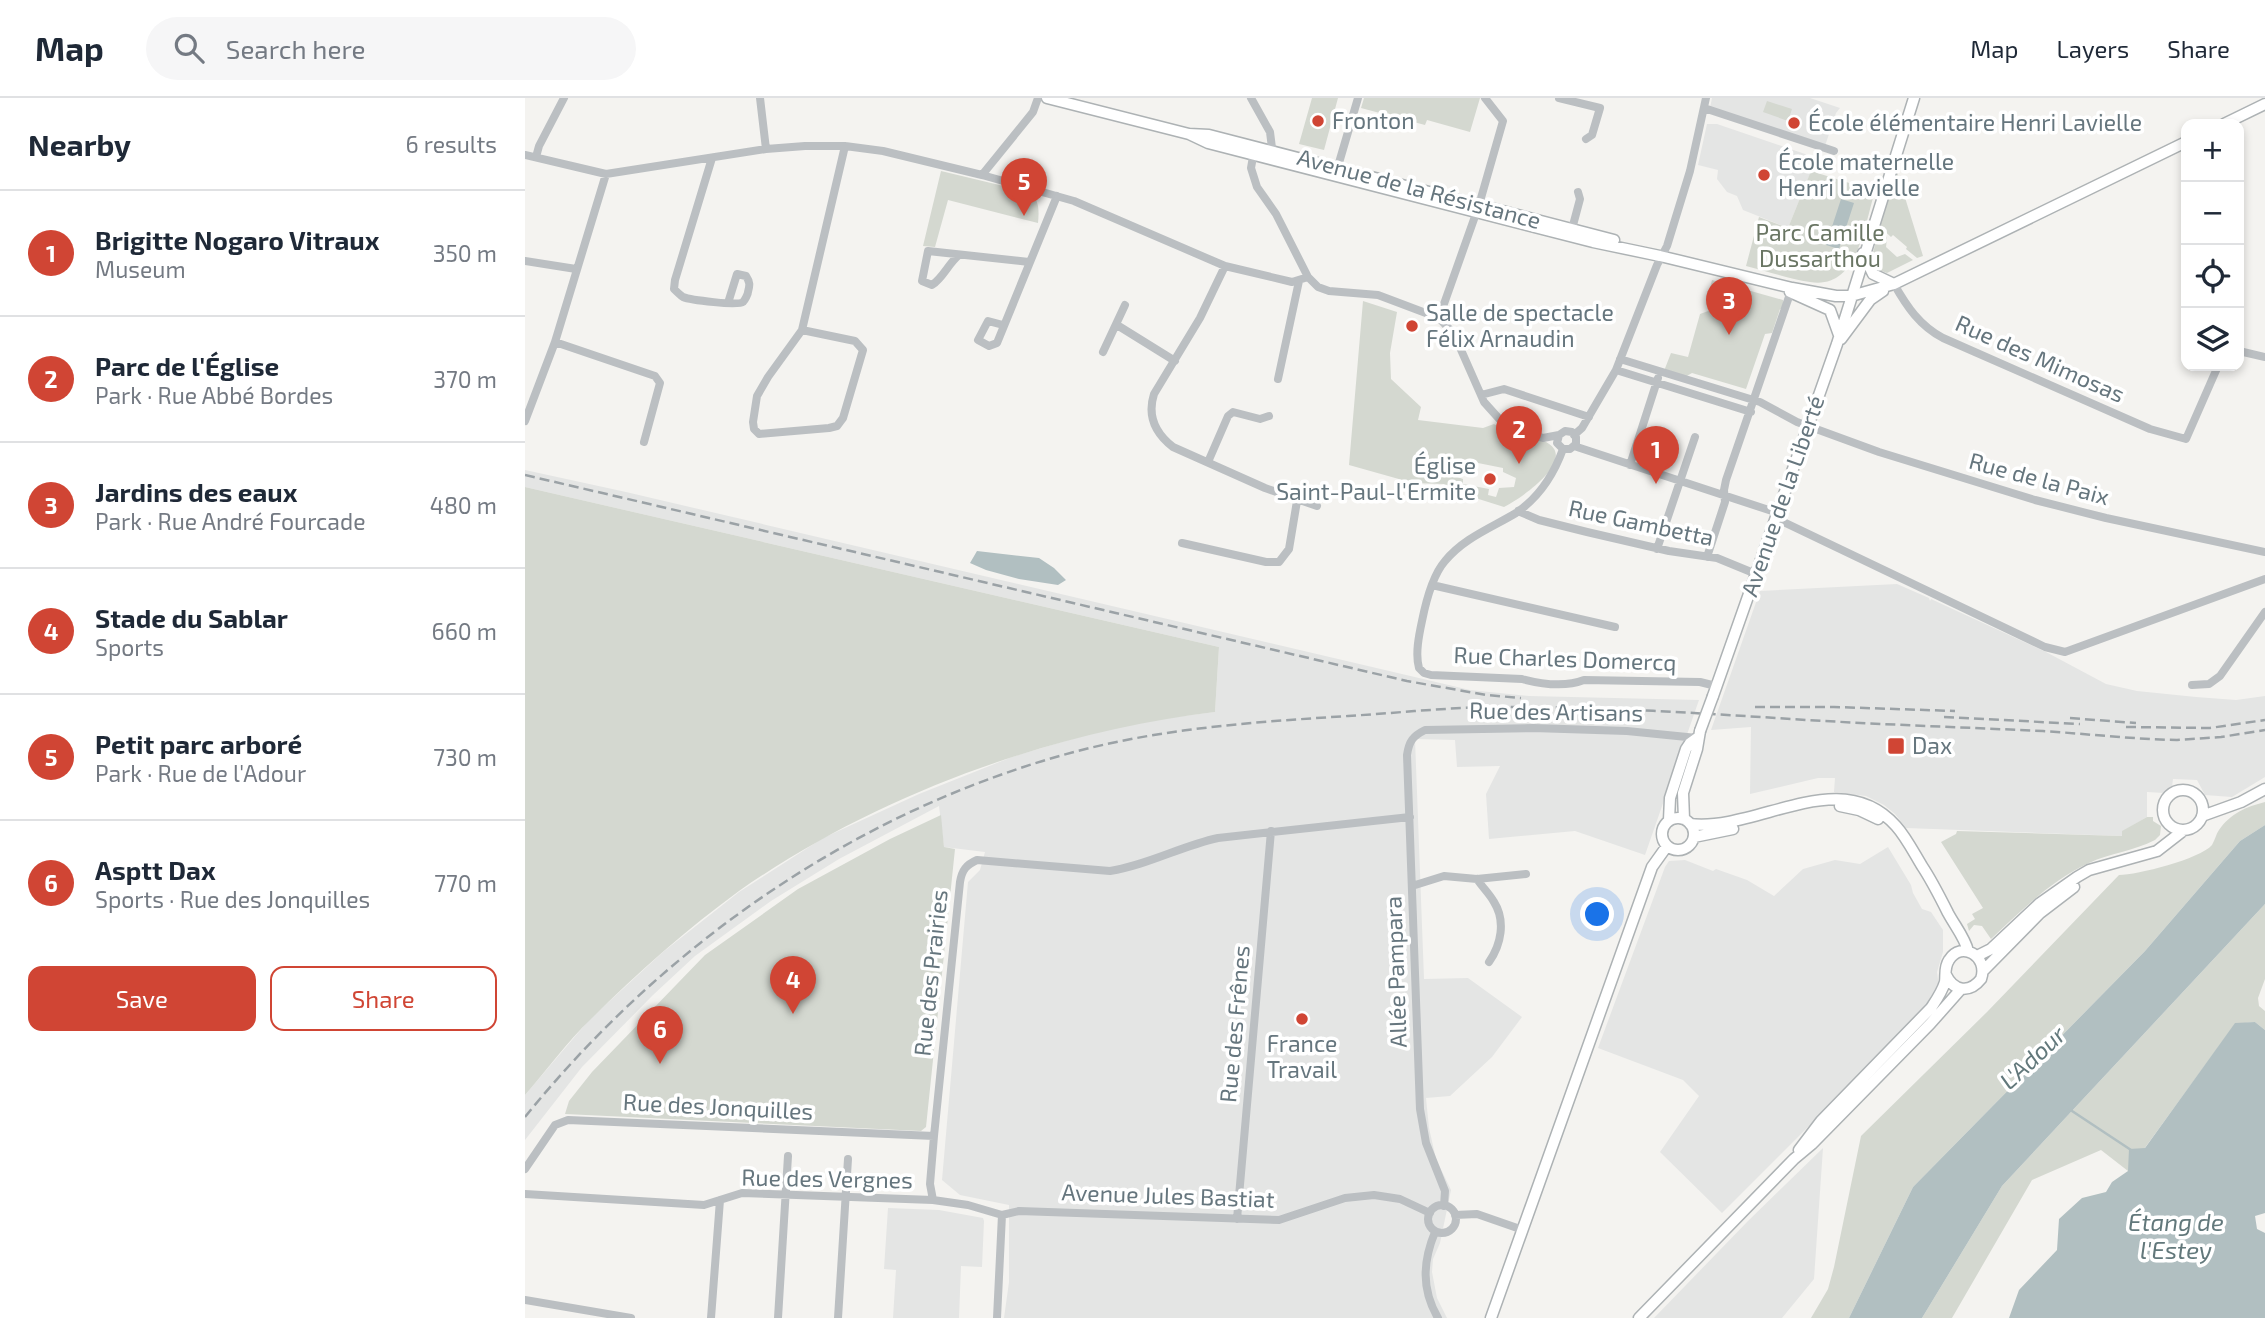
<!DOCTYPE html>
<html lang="en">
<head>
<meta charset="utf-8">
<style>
	:root { --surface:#fff; --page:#f6f6f7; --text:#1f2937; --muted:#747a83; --line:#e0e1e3; --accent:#d04534 }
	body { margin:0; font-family:"Exo 2",sans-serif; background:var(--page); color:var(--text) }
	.controls { position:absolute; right:21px; top:21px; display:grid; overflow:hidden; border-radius:14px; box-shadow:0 4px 10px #0003 }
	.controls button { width:63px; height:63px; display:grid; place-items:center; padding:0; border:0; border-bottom:2px solid var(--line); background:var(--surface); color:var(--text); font:35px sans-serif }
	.you { position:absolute; left:1073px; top:817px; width:24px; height:24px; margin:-18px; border:5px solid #fff; border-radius:50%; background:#1a73e8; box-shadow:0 0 0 10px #1a73e833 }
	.badge { display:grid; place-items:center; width:46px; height:46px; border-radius:50%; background:var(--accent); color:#fff; font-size:23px; font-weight:700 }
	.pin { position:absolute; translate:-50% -58px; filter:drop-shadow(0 2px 4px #0008) }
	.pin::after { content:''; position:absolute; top:37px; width:24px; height:21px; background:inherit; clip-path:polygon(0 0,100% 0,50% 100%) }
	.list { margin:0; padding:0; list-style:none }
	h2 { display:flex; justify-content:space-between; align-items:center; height:91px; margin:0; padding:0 28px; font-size:30px }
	h2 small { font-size:23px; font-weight:400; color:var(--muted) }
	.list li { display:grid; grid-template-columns:46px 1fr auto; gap:21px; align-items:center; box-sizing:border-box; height:126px; padding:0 28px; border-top:2px solid var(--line) }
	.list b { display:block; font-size:26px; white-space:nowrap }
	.list p { margin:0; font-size:23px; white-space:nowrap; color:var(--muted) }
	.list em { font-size:23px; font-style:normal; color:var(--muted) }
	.actions { display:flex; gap:14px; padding:21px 28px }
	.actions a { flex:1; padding:16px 0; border:2px solid var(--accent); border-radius:14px; text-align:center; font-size:24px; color:var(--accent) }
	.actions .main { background:var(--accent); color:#fff }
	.icon { flex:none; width:38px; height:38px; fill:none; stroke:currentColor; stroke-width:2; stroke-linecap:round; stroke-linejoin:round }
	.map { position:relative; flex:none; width:1740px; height:1220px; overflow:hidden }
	header { display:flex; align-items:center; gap:42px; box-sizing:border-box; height:98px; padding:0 35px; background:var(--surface); border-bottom:2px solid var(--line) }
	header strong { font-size:33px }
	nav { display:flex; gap:38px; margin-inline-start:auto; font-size:24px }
	.search { width:490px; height:63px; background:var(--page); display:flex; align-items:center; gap:18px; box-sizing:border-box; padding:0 24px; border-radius:38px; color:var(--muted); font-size:26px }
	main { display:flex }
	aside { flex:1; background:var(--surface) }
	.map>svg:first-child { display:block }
	.built { fill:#e4e5e4 }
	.green { fill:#d4d8d0; fill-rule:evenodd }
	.water { fill:#b1bfc1 }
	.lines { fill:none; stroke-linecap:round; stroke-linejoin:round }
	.stream { stroke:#b1bfc1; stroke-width:2.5 }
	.major-casing { stroke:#adb2b4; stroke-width:13 }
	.minor { stroke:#bbbfc2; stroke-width:8 }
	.major { stroke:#fff; stroke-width:10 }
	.rail { stroke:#9ba2a6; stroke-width:2.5; stroke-dasharray:10 5; stroke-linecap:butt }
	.major-bridge-casing { stroke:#adb2b4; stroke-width:13; stroke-linecap:butt }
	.major-bridge { stroke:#fff; stroke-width:10 }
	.poi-dot { fill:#d04534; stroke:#fff; stroke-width:2.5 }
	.labels { text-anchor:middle; stroke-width:7; stroke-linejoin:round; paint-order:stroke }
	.poi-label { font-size:23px; fill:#66767e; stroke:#fff; text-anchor:start }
	.street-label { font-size:23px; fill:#66767e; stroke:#fff }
	.park-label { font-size:23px; fill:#6a7664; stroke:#fff }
	.water-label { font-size:24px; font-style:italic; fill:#62787b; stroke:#fff }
</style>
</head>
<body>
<header>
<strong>Map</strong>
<div class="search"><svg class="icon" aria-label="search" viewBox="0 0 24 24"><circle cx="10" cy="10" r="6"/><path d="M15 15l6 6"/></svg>Search here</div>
<nav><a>Map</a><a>Layers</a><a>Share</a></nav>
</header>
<main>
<aside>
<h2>Nearby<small>6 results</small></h2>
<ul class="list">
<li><span class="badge">1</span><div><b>Brigitte Nogaro Vitraux</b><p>Museum</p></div><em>350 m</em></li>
<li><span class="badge">2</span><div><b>Parc de l'Église</b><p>Park · Rue Abbé Bordes</p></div><em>370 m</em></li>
<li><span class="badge">3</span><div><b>Jardins des eaux</b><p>Park · Rue André Fourcade</p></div><em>480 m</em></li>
<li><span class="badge">4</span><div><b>Stade du Sablar</b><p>Sports</p></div><em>660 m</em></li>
<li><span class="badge">5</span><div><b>Petit parc arboré</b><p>Park · Rue de l'Adour</p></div><em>730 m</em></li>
<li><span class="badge">6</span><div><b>Asptt Dax</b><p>Sports · Rue des Jonquilles</p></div><em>770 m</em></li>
</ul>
<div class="actions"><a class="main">Save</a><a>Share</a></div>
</aside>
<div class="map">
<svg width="1740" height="1220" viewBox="0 0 1740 1220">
	<rect width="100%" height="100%" fill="#f4f3f0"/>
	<path class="built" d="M 1187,0 L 1285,0 L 1315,10 L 1311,15 L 1300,48 L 1185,10 Z
		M 1182,26 L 1192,26 L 1280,56 L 1290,64 L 1263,130 L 1218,112 L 1212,98 L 1202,94 L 1192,81 L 1193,72 L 1173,67 Z
		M 0,372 L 101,394 L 945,592 L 1004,598 L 1174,602 L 1120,757 L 1050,733 L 964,741 L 961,696 L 975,668 L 932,669 L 930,642 L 890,641 L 899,881 L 943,880 L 997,919 L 967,959 L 925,998 L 901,1000 L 904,1030 L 911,1061 L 926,1092 L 915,1145 L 908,1161 L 907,1174 L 912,1200 L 922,1220 L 479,1220 L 484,1184 L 484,1107 L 435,1097 L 417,1082 L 443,784 L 455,772 L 460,754 L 419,749 L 414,708 L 314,761 L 246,803 L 170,858 L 128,897 L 57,969 L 0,1042 L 0,997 L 64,922 L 138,854 L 214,794 L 298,740 L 394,696 L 487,659 L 570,634 L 633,621 L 690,614 L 694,549 L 0,389 Z
		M 1372,486 L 1404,500 L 1405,503 L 1406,501 L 1521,554 L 1581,586 L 1612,593 L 1671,599 L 1711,602 L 1740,598 L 1740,679 L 1707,699 L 1680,697 L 1672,682 L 1648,681 L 1647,689 L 1639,695 L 1622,694 L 1622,719 L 1598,733 L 1598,738 L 1381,730 L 1370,716 L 1359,707 L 1341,698 L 1309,694 L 1310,680 L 1293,680 L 1225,696 L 1226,629 L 1186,632 L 1235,493 Z
		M 1363,749 L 1386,787 L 1388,795 L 1397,811 L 1406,814 L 1418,832 L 1418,854 L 1412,874 L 1414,889 L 1408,899 L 1358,954 L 1197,1115 L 1135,1054 L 1174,998 L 1158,982 L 1073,950 L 1140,769 L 1144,763 L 1160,762 L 1188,773 L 1191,771 L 1222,782 L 1249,798 L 1278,771 L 1310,762 L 1335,766 Z
		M 1298,1050 L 1289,1181 L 1257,1220 L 1129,1220 L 1223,1123 Z
		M 363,1110 L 414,1112 L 458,1120 L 459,1123 L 457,1169 L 436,1168 L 434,1220 L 368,1220 L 371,1172 L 359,1171 Z"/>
	<path class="green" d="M 787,0 L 813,0 L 799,52 L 774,46 Z
		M 839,0 L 955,0 L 945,34 L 902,22 L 900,27 L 836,10 Z
		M 1242,3 L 1267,11 L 1263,23 L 1238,14 Z
		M 1370,67 L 1398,158 L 1392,160 L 1381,151 L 1382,149 L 1368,137 L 1366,139 L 1355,129 Z
		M 416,73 L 504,94 C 515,101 514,114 513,125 L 423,102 L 410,149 L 398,148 Z
		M 1286,73 L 1350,93 C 1339,128 1333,192 1285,184 C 1264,181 1242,173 1221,168 L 1234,119 L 1263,130 Z
		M 1354,133 L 1362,140 L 1361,149 L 1372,159 L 1380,156 L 1388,162 L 1362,175 L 1354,172 L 1347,158 Z
		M 1187,182 L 1258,202 L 1258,211 L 1255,211 L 1247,235 L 1240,236 L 1221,291 L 1167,275 L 1160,279 L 1139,273 L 1146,255 L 1163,259 L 1175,216 L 1186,212 L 1190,199 L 1185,190 Z
		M 838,203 L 872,214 L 865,255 L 866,281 L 896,309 L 893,322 L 958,330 L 969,326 C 985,337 1004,335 1021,344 C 1054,361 995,401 979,409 L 922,391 L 919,386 L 888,385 L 824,367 ZM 943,363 L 978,370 L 978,374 L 991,380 L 989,389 L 974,390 L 971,399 L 963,397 L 964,391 L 938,386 L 938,381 L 927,377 L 924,378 L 926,365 L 941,369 Z
		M 0,389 L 694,549 L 690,614 C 525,634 351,697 214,793 C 162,831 112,875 66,921 C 42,944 22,972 0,997 Z
		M 1740,704 L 1740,727 L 1715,743 L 1620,853 L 1388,1089 L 1324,1220 L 1286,1220 L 1303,1191 L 1309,1169 L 1336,1038 L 1462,914 L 1594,777 C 1612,777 1675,761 1687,747 C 1690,742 1691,736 1694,732 C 1706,715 1721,709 1740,704 Z
		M 416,717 L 419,749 L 430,751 L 401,1029 L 396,1033 L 40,1016 L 44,1003 L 67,974 L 180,857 L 273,791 L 365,741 Z
		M 1622,719 L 1628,719 L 1628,723 L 1636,728 L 1635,737 L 1630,742 C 1609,753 1585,755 1564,765 C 1525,783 1496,813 1466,841 L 1457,828 L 1449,827 L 1444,833 L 1442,826 L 1450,821 L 1447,816 L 1458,810 L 1416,744 L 1431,736 L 1432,733 L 1597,738 L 1597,733 Z
		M 1740,806 L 1740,881 L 1733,900 L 1734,908 L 1740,913 L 1740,932 L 1730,924 L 1710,926 L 1603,1073 L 1576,1052 L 1507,1082 L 1427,1220 L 1397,1220 L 1477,1088 Z"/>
	<path class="water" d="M 1316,101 L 1329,105 L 1314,151 L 1301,147 Z
		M 452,453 L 514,460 L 529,470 L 541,482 L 533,487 L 494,481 L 461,472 L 445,465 Z
		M 1740,727 L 1740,806 L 1477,1088 L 1397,1220 L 1324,1220 L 1388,1089 L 1620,853 L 1715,743 Z
		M 1730,924 L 1740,932 L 1740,1115 L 1730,1118 L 1732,1131 L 1740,1135 L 1740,1220 L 1484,1220 L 1494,1192 L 1532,1152 L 1534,1121 L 1557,1100 L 1581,1094 L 1587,1084 L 1603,1073 L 1604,1051 L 1620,1050 L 1710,925 Z"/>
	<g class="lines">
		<path class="stream" d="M 1544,1011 L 1606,1052"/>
		<g class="major-casing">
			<path id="major" d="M 522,0 L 664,36 L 684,37 L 1089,142
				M 1699,26 L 1740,6
				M 664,36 L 683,45 L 1068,144 L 1135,158 L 1267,190 L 1311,198 L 1326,198 L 1369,186 L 1661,44
				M 1338,155 L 1348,176 L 1369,186
				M 1265,194 L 1305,212 L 1314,237
				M 1316,241 L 1345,202 L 1358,193
				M 1188,598 L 1312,246 L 1389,0
				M1638 712a20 20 0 1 1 40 0a20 20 0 1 1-40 0Z
				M 1315,708 L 1334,712 L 1353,721
				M 1677,718 L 1716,704 L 1740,691
				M1137 736a16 16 0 1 1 32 0a16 16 0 1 1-32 0Z
				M 1159,721 L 1158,695 L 1172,651 L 1175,633
				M 1144,722 L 1145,700 L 1161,651 L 1165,645 L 1172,640
				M 1165,726 C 1233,734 1315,665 1371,728 C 1381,739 1389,755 1397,768 C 1407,783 1415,799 1423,815 C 1430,828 1440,840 1443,853
				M 1169,739 L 1208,731
				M 1452,858 L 1466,851 L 1515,805 L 1552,779 L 1564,772 L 1632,753 L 1659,732
				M 1459,872 L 1515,815 L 1549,789
				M 1274,1052 L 1296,1023 L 1406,910 C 1412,901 1417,894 1420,884 C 1421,877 1419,869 1424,862 C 1436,842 1464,858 1456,881 C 1445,895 1429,894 1421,877
				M 966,1220 L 1127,769 L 1142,748
				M 1114,1220 L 1269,1061 L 1287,1046 L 1405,926 L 1436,891"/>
		</g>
		<path class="minor" d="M 235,0 L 241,51
			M 726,0 L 745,34 L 748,58
			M 1034,0 L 1075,10 L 1067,37 L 1061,41
			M 1179,10 L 1309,53
			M 729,53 L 726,70 L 732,89 L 751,116 L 783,179 L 793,189 L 804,193 L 853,197 L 914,220 L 929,236 L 959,304 L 977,324 L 987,330 L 1018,340 L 1034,337 L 1040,333 L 1047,334 L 1051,339 L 1051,346 L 1045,351 L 1038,351 L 1032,345 L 1034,337
			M 0,57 L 81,76 L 241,51 L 280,48 L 320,48 L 358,53 L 457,77 L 549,103 L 700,168 L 767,184 L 783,179
			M 11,59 L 14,48 L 39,0
			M 187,60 L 150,182 L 149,191 C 152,194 155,197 158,199 C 165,202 213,208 218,204 C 220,202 223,196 223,194 C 225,187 225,184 221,178 L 212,176 L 203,205
			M 811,75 L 833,0
			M 457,77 L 508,14 L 513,0
			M 1047,131 L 1055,101 L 1053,94
			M 434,157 C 423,166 418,180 407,187 L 397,183 L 403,153 L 504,164
			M 0,163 L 51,171
			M 700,168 L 675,220 L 629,296 C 622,318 630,335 648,349 L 740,390 L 792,408
			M 1369,186 C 1382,209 1395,228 1418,240 L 1625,331 L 1661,341 L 1693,268
			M 914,220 L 954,107 L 978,23 L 960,0
			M 478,227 L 463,223 L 453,242 L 464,248 L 472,245 L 532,98
			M 592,227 L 650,263
			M 277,232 L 330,243 L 338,252 L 318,320 L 312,328 L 304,330 L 234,336 L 229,331 L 228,324 L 232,298 L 243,279 L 277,232 L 320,48
			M 30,244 L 130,278 L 135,285 L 119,344
			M 1714,253 L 1740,259
			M 578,254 L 600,207
			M 1095,261 L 1235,304 L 1272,324 L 1354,354 L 1510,402 L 1581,420 L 1740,454
			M 1091,272 L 1226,314
			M 753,281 L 774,183
			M 956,297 L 979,291 L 1064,319
			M 0,323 L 30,244 L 81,76
			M 1049,337 L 1057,330 L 1091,272 L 1132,167 L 1142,148 L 1165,73 L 1181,0
			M 1049,348 L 1253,415
			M 1038,351 C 1029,376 1013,400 991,415 C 966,430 939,440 920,463 C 907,478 901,503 897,523 C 894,537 890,556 894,570 L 899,575 L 906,577 L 997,581 C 1016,586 1041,589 1059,582 L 1175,584 L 1191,588
			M 683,364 L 703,318 L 708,314 L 735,321 L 744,318
			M 1105,367 L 1133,280
			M 993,413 L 1014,422 L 1062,434 L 1144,453 L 1192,460 L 1231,476
			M 1250,420 L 1520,549 L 1540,554 L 1740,481
			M 657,445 L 741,464 L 754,464 L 764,451 L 772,403
			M 1132,451 L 1170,339
			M 1182,459 L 1200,404 L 1199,392 L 1201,382 L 1267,190
			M 907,487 L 1090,529
			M 1667,587 L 1684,586 L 1695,578 L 1740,514
			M 952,781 C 957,789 964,795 969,804 C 981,823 976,847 964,864
			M 887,788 L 919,778 L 952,781 L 1001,776
			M 0,1071 L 30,1027 L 43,1022 L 409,1038
			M 0,1096 L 179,1107 L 217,1095 L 408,1102 L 443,1107 L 477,1117
			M 408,1102 L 405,1086 L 409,1038 L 435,784 C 437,772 441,767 452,762 L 585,773 C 623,767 656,748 693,740 L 885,719
			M903 1121a14 14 0 1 1 28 0a14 14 0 1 1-28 0Z
			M 919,1108 L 920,1093 L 901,1045 L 895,1011 L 882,657 C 884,643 888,638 900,632 L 1008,630 L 1102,633 L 1172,640
			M 477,1117 L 494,1113 L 754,1122 L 820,1100 L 849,1097 L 875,1101 L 905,1115
			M 930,1117 L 952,1116 L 998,1132
			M 712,1121 L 746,733
			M 910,1134 C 898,1163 896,1191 913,1220
			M 0,1202 L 106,1220
			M 186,1220 L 195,1102
			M 253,1220 L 263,1058
			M 313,1220 L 323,1061
			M 472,1220 L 477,1117"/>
		<use href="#major" class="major"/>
		<path class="rail" d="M 0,377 L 882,583 L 961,597 L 996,600
			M 1230,609 L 1309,609 L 1430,613
			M 1419,619 L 1555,626
			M 1545,620 L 1611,625
			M 1601,629 L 1685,630 L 1740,622
			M 0,1019 C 140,846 332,712 549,654 C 639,630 730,624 823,618 C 870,615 918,610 965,609 C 1060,608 1156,614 1251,620 C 1340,626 1429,629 1518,633 C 1563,636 1607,641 1652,642 L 1696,639 L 1740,632"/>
		<g class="major-bridge-casing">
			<path id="major-bridge" d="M 1175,633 L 1188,598"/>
		</g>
		<use href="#major-bridge" class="major-bridge"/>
	</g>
	<g class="poi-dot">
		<circle cx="793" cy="23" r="7"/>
		<circle cx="1269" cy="25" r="7"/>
		<circle cx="1239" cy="77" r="7"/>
		<circle cx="887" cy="228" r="7"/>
		<circle cx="965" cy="381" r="7"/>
		<rect x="1362" y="639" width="18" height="18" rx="3.5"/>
		<circle cx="777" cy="921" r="7"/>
	</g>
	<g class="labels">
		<g class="poi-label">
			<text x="807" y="31">Fronton</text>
			<text x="1283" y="33">École élémentaire Henri Lavielle</text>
			<text x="1253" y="72">École maternelle<tspan x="1253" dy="26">Henri Lavielle</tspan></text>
			<text x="901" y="223">Salle de spectacle<tspan x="901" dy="26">Félix Arnaudin</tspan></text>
			<text x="951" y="376" text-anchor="end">Église<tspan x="951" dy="26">Saint-Paul-l'Ermite</tspan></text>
			<text x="1387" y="656">Dax</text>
			<text x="777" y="954" text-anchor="middle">France<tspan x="777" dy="26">Travail</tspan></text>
		</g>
		<g class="street-label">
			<text transform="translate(894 91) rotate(15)" y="8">Avenue de la Résistance</text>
			<text transform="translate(1515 261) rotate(24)" y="8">Rue des Mimosas</text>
			<text transform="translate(1514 381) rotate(15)" y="8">Rue de la Paix</text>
			<text transform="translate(1258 398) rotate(-71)" y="8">Avenue de la Liberté</text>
			<text transform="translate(1116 425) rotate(12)" y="8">Rue Gambetta</text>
			<text transform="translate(1040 561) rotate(2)" y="8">Rue Charles Domercq</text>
			<text transform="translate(1031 614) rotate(1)" y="8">Rue des Artisans</text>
			<text transform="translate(871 874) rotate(-92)" y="8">Allée Pampara</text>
			<text transform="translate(406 875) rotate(-84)" y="8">Rue des Prairies</text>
			<text transform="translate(710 926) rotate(-85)" y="8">Rue des Frênes</text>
			<text transform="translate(193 1009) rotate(3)" y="8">Rue des Jonquilles</text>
			<text transform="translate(302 1081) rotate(1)" y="8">Rue des Vergnes</text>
			<text transform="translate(643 1098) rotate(2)" y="8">Avenue Jules Bastiat</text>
		</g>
		<g class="park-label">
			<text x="1295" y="143">Parc Camille<tspan x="1295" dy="26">Dussarthou</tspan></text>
		</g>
		<g class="water-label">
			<text transform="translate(1508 960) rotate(-43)" y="8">L'Adour</text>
			<text x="1651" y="1133">Étang de<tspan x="1651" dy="28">l'Estey</tspan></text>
		</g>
	</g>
</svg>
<div class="controls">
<button>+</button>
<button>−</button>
<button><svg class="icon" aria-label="locate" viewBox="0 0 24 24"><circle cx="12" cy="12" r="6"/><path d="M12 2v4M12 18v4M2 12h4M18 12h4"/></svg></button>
<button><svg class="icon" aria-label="layers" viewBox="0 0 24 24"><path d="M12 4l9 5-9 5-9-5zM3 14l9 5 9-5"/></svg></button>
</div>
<div class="you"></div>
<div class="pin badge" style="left:1131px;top:386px">1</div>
<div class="pin badge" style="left:994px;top:366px">2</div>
<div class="pin badge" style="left:1204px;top:237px">3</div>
<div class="pin badge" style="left:268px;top:916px">4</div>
<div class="pin badge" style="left:499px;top:118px">5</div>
<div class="pin badge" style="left:135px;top:966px">6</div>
</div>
</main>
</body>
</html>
